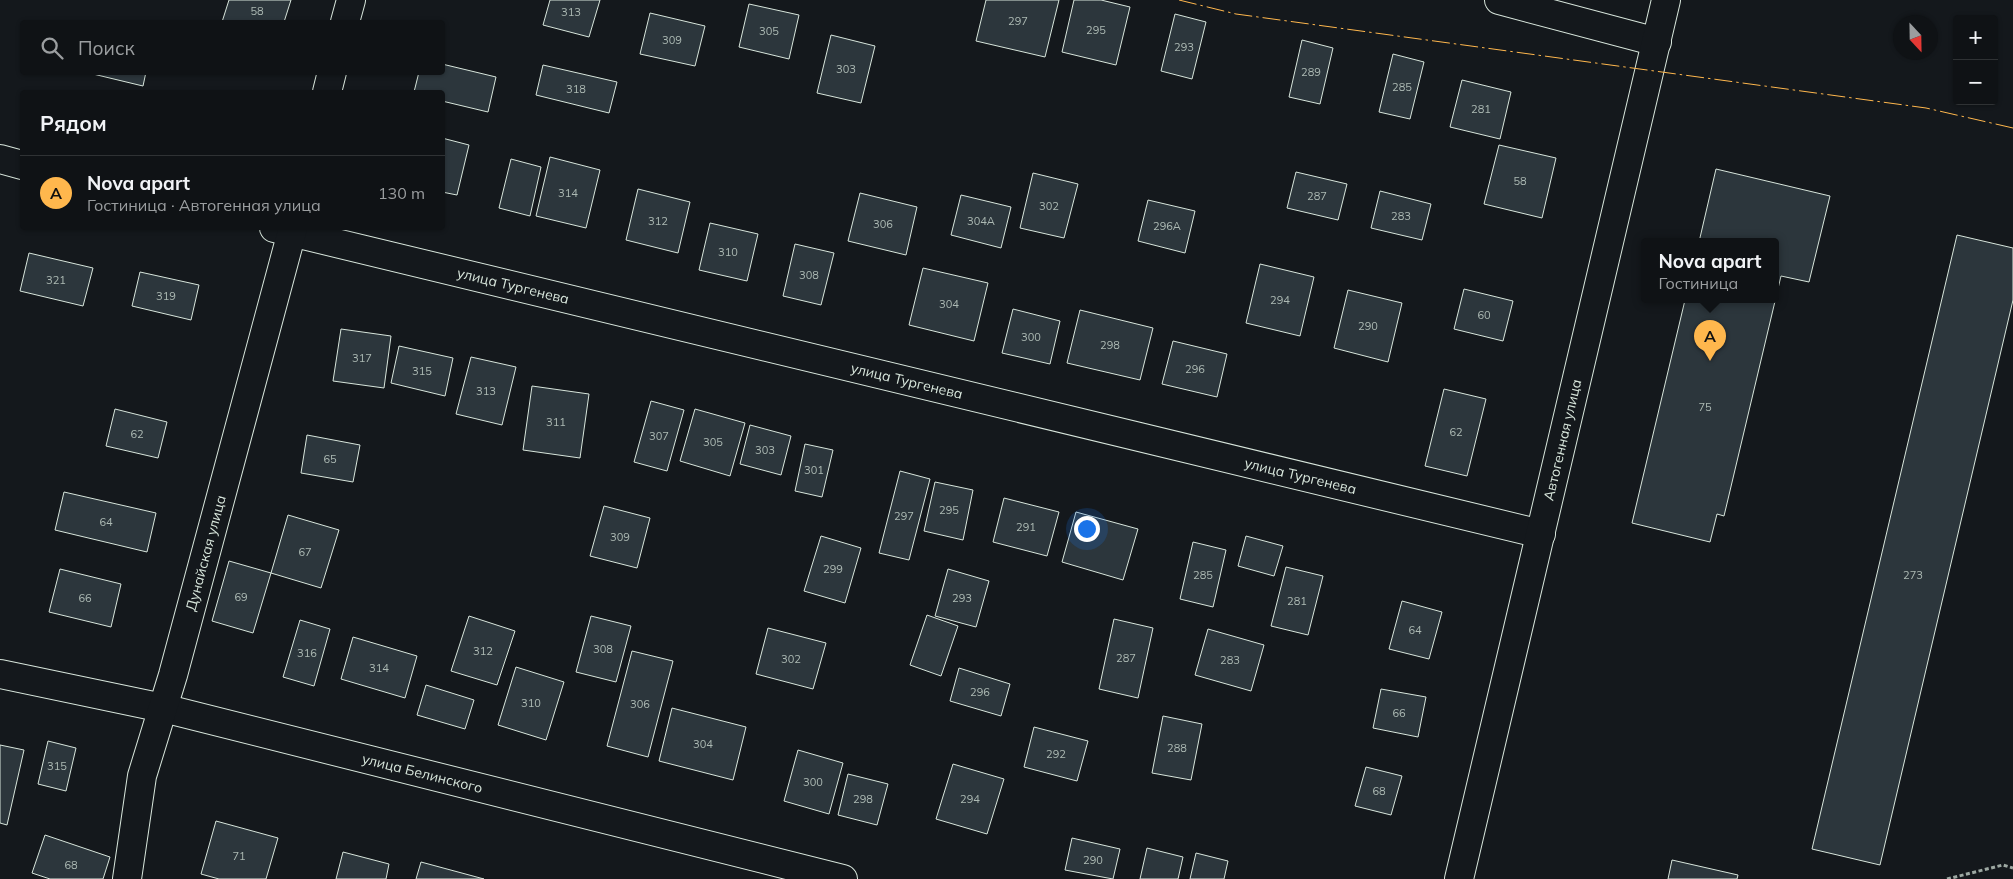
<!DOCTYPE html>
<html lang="ru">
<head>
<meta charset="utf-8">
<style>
	:root { --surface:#0f1215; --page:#1d2022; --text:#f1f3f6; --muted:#9b9ea0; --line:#2f3234; --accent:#ffb74d }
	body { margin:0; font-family:Mulish,sans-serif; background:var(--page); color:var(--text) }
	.controls { position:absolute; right:15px; top:15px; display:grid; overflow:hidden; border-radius:5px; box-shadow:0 1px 4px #0004 }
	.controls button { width:45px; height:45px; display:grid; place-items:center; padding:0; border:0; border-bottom:1px solid var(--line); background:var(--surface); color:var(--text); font:25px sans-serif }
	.compass { position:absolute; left:1893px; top:15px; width:45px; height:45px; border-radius:50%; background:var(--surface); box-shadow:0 1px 4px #0004; rotate:158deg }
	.you { position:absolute; left:1086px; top:528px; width:18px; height:18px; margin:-12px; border:4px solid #fff; border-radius:50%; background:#1a73e8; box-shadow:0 0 0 8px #1a73e833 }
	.badge { display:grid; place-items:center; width:32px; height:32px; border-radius:50%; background:var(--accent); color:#111; font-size:16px; font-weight:700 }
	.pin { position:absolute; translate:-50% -41px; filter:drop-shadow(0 1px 2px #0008) }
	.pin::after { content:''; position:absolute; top:26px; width:18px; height:15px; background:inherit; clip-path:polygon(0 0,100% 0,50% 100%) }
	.popup { position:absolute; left:1641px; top:238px; width:138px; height:65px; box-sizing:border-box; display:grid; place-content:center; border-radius:5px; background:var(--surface); filter:drop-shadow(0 1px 4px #0005); font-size:16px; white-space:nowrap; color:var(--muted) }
	.popup b { font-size:19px; color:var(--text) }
	.popup::after { content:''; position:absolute; left:50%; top:100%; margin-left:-10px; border:10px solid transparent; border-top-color:var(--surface) }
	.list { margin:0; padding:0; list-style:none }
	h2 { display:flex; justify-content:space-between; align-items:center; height:65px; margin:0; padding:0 20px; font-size:21px }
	h2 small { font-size:16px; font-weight:400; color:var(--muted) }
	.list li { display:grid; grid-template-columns:32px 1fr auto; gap:15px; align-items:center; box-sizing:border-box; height:75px; padding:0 20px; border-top:1px solid var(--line) }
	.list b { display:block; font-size:19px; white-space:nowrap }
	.list p { margin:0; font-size:16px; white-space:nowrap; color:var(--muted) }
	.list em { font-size:16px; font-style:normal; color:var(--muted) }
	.icon { flex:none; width:28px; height:28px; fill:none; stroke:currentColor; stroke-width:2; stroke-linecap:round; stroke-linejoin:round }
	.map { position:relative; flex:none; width:2013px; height:879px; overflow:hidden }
	.search { position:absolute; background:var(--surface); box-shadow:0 1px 4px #0004; left:20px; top:20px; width:425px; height:55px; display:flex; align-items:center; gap:12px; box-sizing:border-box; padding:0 18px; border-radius:5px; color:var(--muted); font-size:19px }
	.panel { position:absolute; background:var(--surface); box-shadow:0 1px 4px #0004; left:20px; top:90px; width:425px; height:140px; border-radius:5px }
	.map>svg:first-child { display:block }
	.building { fill:#2c363c; stroke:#d8e6dc }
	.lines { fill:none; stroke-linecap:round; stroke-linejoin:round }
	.minor-casing { stroke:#d8e6dc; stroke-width:30 }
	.path { stroke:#9da8a2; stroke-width:3; stroke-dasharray:4 2.5; stroke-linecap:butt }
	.minor { stroke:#14181c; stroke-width:28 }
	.power { stroke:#ffb74d; stroke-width:1; stroke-dasharray:18 4 2.5 4; stroke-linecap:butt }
	.labels { text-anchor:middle; stroke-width:4; stroke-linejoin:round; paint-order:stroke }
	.number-label { font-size:11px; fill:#adbab4 }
	.street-label { font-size:14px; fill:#d8e6dc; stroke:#14181c }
</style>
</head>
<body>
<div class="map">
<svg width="2013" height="879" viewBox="0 0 2013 879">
	<rect width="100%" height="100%" fill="#14181c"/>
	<path class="building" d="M 229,0 L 291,0 L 284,22 L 222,22 Z
		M 550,0 L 600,0 L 589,37 L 543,25 Z
		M 986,0 L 1059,0 L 1045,57 L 976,41 Z
		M 1074,0 L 1101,0 L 1130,7 L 1116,65 L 1062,52 Z
		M 749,4 L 799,15 L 789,59 L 739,47 Z
		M 650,13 L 705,26 L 695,66 L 640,54 Z
		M 1175,14 L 1206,22 L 1192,79 L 1161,71 Z
		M 831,35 L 875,46 L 861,103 L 817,93 Z
		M 1302,40 L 1333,48 L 1320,104 L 1289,97 Z
		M 1393,54 L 1424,62 L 1410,119 L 1379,112 Z
		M 442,64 L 496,77 L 488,112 L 442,101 L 442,92 L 414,92 L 419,72 L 442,72 Z
		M 543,65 L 617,82 L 609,113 L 536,95 Z
		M 93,72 L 146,72 L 143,86 L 93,74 Z
		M 1462,80 L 1511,92 L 1500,139 L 1450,127 Z
		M 442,138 L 469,145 L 457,195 L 442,192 Z
		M 1499,145 L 1556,158 L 1542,218 L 1484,204 Z
		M 550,157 L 600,170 L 586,228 L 536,216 Z
		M 511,159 L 541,167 L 530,216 L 499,208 Z
		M 1716,169 L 1830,196 L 1809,282 L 1781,276 L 1724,516 L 1717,514 L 1710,542 L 1632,523 L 1685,300 L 1775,300 L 1775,242 L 1699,242 Z
		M 1296,172 L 1347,184 L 1338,220 L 1287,208 Z
		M 1033,173 L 1078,184 L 1064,238 L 1020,228 Z
		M 638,189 L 690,202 L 678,253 L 626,240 Z
		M 1380,191 L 1431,204 L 1422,240 L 1371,228 Z
		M 860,193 L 917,207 L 906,255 L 848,241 Z
		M 961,195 L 1011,207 L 1001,248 L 951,235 Z
		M 1148,200 L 1195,211 L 1185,253 L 1138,241 Z
		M 710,223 L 758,234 L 747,281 L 699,270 Z
		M 1957,235 L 2013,248 L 2013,300 L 1880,865 L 1812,849 Z
		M 795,244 L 834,253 L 821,305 L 783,296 Z
		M 29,253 L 93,268 L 83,306 L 20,291 Z
		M 1260,264 L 1314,277 L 1300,336 L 1246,323 Z
		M 923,268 L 988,283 L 974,341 L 909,325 Z
		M 140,272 L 199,285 L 191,320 L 132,306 Z
		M 1464,289 L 1513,301 L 1503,341 L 1454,329 Z
		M 1348,290 L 1402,303 L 1388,362 L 1334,348 Z
		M 1013,309 L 1060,321 L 1050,364 L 1002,353 Z
		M 1080,310 L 1153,328 L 1140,380 L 1067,363 Z
		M 341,329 L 391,336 L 384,388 L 333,381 Z
		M 1173,341 L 1227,354 L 1217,397 L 1162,384 Z
		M 399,346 L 453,358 L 445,396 L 391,383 Z
		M 471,357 L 516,367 L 502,425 L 456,414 Z
		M 532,386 L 589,394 L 580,458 L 523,450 Z
		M 1444,389 L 1486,399 L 1467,476 L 1425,466 Z
		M 651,401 L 684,410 L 667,471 L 634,462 Z
		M 115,409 L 167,422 L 158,458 L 106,446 Z
		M 695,409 L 745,423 L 730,476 L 680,461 Z
		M 750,425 L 791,436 L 781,475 L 740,464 Z
		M 307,435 L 360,445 L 353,482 L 301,473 Z
		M 805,444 L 833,450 L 822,497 L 795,491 Z
		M 900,471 L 930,479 L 909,560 L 879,553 Z
		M 935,482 L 973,490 L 963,540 L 924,531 Z
		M 64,492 L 156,513 L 147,552 L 55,530 Z
		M 1004,498 L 1059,512 L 1047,556 L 993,542 Z
		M 604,506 L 650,518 L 637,568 L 590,556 Z
		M 1076,512 L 1138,529 L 1123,580 L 1062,562 Z
		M 288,515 L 339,530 L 321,588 L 271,573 Z
		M 821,536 L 861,548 L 845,603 L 804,591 Z
		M 1246,536 L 1283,546 L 1274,576 L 1238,566 Z
		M 1193,542 L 1226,550 L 1213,607 L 1180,599 Z
		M 229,561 L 271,573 L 253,633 L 212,621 Z
		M 1286,567 L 1323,576 L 1308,635 L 1271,626 Z
		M 60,569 L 121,584 L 111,627 L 49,612 Z
		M 948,569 L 989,581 L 976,627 L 935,616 Z
		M 1402,601 L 1442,612 L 1429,659 L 1389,649 Z
		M 927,615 L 958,626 L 941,676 L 910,665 Z
		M 469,616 L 515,631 L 497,685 L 451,671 Z
		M 591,616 L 631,626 L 616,682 L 576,672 Z
		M 1114,619 L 1153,628 L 1138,698 L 1099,689 Z
		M 300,620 L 330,629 L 314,686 L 283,677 Z
		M 768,628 L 826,643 L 813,689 L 756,674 Z
		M 1208,629 L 1264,645 L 1251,691 L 1195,675 Z
		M 353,637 L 417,656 L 405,698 L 341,679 Z
		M 632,651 L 673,661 L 648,757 L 607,746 Z
		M 516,667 L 564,682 L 546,740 L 498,725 Z
		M 959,668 L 1010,684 L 1001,716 L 950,701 Z
		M 426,685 L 474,700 L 465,729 L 417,715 Z
		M 1381,689 L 1426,697 L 1418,737 L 1373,728 Z
		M 672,708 L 746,727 L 733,780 L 659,761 Z
		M 1163,716 L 1202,724 L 1191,780 L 1152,773 Z
		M 1034,727 L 1088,741 L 1077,781 L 1024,767 Z
		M 48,741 L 76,748 L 66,791 L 38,784 Z
		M 0,745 L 24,750 L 7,825 L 0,823 Z
		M 798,750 L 843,763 L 829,814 L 784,801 Z
		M 953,764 L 1004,779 L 987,834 L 936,819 Z
		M 1366,767 L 1402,776 L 1391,815 L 1355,806 Z
		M 848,774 L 888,784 L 877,825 L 838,815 Z
		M 216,821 L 278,838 L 266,879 L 219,879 L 201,874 Z
		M 45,835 L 110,857 L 103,879 L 50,879 L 32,873 Z
		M 1072,838 L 1120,849 L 1113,879 L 1065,870 Z
		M 1147,848 L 1183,857 L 1178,879 L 1140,879 Z
		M 343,852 L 389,864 L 386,879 L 336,879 Z
		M 1196,853 L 1228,861 L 1224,879 L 1190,879 Z
		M 1672,860 L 1738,875 L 1737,879 L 1668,879 Z
		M 421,862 L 484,879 L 416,879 Z"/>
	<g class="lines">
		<g class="minor-casing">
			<g id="minor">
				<path d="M 1499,0 L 1657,42"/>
				<path d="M 345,22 L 351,0"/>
				<path d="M 327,92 L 332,72"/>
				<path d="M 0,159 L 22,165"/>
				<path id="s1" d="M 274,228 L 1541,534"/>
				<path id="s2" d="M 0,674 L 163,708 L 843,879"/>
				<path id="s3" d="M 127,879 L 142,776 L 173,675 L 293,228"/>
				<path id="s4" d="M 1459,879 L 1666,0"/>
			</g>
		</g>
		<path class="path" d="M 1947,879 L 2003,865 L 2013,868"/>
		<use href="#minor" class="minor"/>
		<path class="power" d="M 1179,0 L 1236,14 L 1926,108 L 2013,128"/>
	</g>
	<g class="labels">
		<g class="number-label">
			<text x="257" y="15">58</text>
			<text x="571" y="16">313</text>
			<text x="1018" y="25">297</text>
			<text x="1096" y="34">295</text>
			<text x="769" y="35">305</text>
			<text x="672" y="44">309</text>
			<text x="1184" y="51">293</text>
			<text x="846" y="73">303</text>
			<text x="1311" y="76">289</text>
			<text x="1402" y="91">285</text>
			<text x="576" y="93">318</text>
			<text x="1481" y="113">281</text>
			<text x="1520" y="185">58</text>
			<text x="568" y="197">314</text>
			<text x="1317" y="200">287</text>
			<text x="1049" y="210">302</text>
			<text x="1401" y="220">283</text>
			<text x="658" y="225">312</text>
			<text x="981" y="225">304А</text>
			<text x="883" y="228">306</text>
			<text x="1167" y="230">296А</text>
			<text x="728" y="256">310</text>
			<text x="809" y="279">308</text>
			<text x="56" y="284">321</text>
			<text x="166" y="300">319</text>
			<text x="1280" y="304">294</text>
			<text x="949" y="308">304</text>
			<text x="1484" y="319">60</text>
			<text x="1368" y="330">290</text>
			<text x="1031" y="341">300</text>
			<text x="1110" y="349">298</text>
			<text x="362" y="362">317</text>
			<text x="1195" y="373">296</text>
			<text x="422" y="375">315</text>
			<text x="486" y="395">313</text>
			<text x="1705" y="411">75</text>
			<text x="556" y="426">311</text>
			<text x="1456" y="436">62</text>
			<text x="137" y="438">62</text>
			<text x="659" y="440">307</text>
			<text x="713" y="446">305</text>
			<text x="765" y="454">303</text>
			<text x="330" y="463">65</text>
			<text x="814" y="474">301</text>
			<text x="949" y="514">295</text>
			<text x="904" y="520">297</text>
			<text x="106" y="526">64</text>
			<text x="1026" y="531">291</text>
			<text x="620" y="541">309</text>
			<text x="305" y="556">67</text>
			<text x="833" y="573">299</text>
			<text x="1203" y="579">285</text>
			<text x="1913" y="579">273</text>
			<text x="241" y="601">69</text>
			<text x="85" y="602">66</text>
			<text x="962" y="602">293</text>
			<text x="1297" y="605">281</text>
			<text x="1415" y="634">64</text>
			<text x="603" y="653">308</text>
			<text x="483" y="655">312</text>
			<text x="307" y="657">316</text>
			<text x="1126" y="662">287</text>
			<text x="791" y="663">302</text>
			<text x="1230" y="664">283</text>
			<text x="379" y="672">314</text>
			<text x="980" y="696">296</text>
			<text x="531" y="707">310</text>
			<text x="640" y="708">306</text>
			<text x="1399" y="717">66</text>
			<text x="703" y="748">304</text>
			<text x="1177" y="752">288</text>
			<text x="1056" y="758">292</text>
			<text x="57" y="770">315</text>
			<text x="813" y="786">300</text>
			<text x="1379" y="795">68</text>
			<text x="863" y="803">298</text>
			<text x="970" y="803">294</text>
			<text x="239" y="860">71</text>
			<text x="1093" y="864">290</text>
			<text x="71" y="869">68</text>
		</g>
		<g class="street-label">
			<text dy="5" stroke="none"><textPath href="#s1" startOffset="246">улица Тургенева</textPath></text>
			<text dy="5" stroke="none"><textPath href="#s1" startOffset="651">улица Тургенева</textPath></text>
			<text dy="5" stroke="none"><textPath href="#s4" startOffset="451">Автогенная улица</textPath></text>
			<text dy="5" stroke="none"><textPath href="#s1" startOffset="1056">улица Тургенева</textPath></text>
			<text dy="5" stroke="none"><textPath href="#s3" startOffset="336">Дунайская улица</textPath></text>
			<text dy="5" stroke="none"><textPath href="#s2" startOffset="434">улица Белинского</textPath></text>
		</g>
	</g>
</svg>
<div class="controls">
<button>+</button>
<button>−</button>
</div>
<svg class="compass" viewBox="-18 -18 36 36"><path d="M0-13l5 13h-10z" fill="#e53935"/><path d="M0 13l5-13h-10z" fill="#9b9ea0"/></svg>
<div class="you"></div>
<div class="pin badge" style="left:1710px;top:361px">A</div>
<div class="popup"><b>Nova apart</b>Гостиница</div>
<div class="search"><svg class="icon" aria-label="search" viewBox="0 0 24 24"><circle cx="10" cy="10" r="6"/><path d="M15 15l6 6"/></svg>Поиск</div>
<section class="panel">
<h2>Рядом<small></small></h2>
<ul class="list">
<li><span class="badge">A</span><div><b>Nova apart</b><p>Гостиница · Автогенная улица</p></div><em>130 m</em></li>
</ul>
</section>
</div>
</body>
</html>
